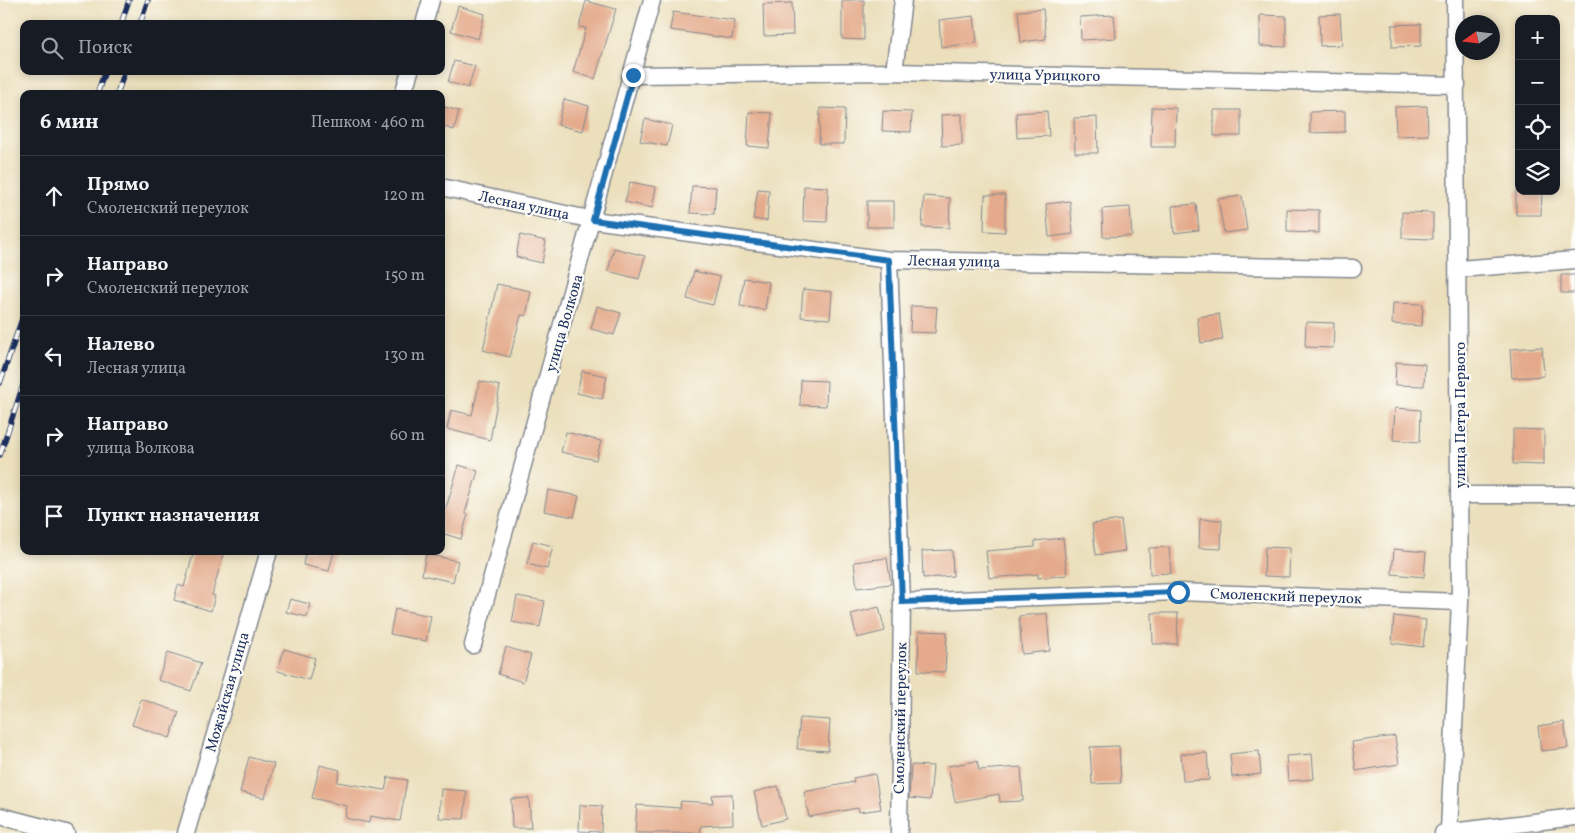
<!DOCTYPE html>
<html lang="ru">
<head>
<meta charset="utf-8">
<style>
	:root { --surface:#171b24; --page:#242831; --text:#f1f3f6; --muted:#9ea1a6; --line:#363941 }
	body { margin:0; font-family:Vollkorn,serif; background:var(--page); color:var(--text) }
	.controls { position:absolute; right:15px; top:15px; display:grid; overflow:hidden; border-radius:10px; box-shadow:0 2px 8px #0003 }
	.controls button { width:45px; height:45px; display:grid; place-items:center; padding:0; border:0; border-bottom:1px solid var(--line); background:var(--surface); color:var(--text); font:25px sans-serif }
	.compass { position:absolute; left:1455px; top:15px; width:45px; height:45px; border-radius:50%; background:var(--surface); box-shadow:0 2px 8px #0003; rotate:256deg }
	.stop { position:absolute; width:15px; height:15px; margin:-11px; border:4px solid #1f6fb2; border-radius:50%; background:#fff }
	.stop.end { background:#1f6fb2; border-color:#fff; box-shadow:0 1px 5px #0008 }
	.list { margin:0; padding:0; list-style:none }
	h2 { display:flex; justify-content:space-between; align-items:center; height:65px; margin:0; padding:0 20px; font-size:21px }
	h2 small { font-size:16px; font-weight:400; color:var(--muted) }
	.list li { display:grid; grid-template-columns:32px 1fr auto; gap:15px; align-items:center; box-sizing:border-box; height:80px; padding:0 20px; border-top:1px solid var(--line) }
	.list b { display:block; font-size:19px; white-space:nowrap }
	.list p { margin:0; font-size:16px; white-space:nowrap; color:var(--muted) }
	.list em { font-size:16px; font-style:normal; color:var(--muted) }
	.icon { flex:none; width:28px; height:28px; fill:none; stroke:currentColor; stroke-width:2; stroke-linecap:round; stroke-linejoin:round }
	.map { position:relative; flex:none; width:1575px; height:833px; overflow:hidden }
	.search { position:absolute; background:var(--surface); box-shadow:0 2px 8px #0003; left:20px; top:20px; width:425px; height:55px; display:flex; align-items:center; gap:12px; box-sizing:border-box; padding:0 18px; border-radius:10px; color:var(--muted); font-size:19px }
	.panel { position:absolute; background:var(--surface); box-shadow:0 2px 8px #0003; left:20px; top:90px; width:425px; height:465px; border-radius:10px }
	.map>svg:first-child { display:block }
	.building { fill:#e4aa8b }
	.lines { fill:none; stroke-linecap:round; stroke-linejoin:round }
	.minor-casing { stroke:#83878d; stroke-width:19 }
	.minor { stroke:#fff; stroke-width:16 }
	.rail-casing { stroke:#1b2f5e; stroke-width:5.5 }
	.rail { stroke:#fdfcf7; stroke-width:4; stroke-dasharray:11; stroke-linecap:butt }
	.route { stroke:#1f6fb2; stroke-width:6 }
	.labels { text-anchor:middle; stroke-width:4.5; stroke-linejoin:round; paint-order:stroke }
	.street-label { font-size:15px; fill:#1b2f5e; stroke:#fdfcf7 }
</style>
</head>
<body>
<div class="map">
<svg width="1575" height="833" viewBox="0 0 1575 833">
	<rect width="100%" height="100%" fill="#fdfcf7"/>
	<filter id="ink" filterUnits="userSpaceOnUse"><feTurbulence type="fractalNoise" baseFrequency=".02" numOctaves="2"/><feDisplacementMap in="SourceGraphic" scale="10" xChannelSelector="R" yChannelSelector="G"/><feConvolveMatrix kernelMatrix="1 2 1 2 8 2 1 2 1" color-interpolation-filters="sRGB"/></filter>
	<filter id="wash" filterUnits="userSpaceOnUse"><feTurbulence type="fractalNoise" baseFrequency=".0096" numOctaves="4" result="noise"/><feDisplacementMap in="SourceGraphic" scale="20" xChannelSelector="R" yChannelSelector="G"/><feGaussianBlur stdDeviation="1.12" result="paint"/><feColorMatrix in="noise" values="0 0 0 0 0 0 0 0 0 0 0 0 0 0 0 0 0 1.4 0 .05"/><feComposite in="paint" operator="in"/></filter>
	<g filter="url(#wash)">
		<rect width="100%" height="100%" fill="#ebdfbc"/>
		<g id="blocks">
			<path class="building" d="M 842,0 L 864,0 L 864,40 L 842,39 Z
				M 586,1 L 616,9 L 595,79 L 573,72 L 586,28 L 579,27 Z
				M 792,3 L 793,35 L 764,36 L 763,4 Z
				M 458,6 L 485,14 L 478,39 L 451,31 Z
				M 1043,9 L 1046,39 L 1021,42 L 1018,11 Z
				M 673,12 L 735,20 L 732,39 L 670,30 Z
				M 1340,14 L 1342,45 L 1320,46 L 1319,15 Z
				M 1114,15 L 1116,38 L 1081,40 L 1080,17 Z
				M 1260,15 L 1286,16 L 1286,47 L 1260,46 Z
				M 974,16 L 977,43 L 941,47 L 939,20 Z
				M 1421,24 L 1421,46 L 1392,47 L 1392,25 Z
				M 454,61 L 475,66 L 468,88 L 448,82 Z
				M 564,99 L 589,106 L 583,131 L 558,125 Z
				M 441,106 L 459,111 L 454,130 L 441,126 Z
				M 1427,106 L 1428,135 L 1396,136 L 1395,107 Z
				M 1152,107 L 1176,108 L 1175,147 L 1151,147 Z
				M 820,108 L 845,109 L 844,144 L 819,144 Z
				M 1214,110 L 1241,110 L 1241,136 L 1214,136 Z
				M 883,111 L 912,112 L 911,132 L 882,131 Z
				M 1047,111 L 1049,136 L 1017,138 L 1016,113 Z
				M 1345,111 L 1345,132 L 1310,133 L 1310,112 Z
				M 749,112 L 772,113 L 769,148 L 747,146 Z
				M 962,114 L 962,145 L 942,146 L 941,115 Z
				M 1097,117 L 1098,153 L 1075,153 L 1074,118 Z
				M 645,119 L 672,125 L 667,146 L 640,141 Z
				M 630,182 L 656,187 L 652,208 L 625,202 Z
				M 692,186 L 716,187 L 714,214 L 690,213 Z
				M 804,186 L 828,187 L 827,222 L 803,221 Z
				M 758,189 L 769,190 L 767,221 L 753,219 Z
				M 1516,191 L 1542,191 L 1541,215 L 1516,215 Z
				M 985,195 L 1005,195 L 1005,232 L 984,231 Z
				M 924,196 L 950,198 L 949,228 L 922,227 Z
				M 1242,196 L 1247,230 L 1224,233 L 1218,199 Z
				M 867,201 L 894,201 L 894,227 L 867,227 Z
				M 1070,201 L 1073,234 L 1049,237 L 1046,204 Z
				M 1196,204 L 1199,230 L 1174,233 L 1172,206 Z
				M 1130,207 L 1132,236 L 1103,237 L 1102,209 Z
				M 1287,209 L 1319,210 L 1319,233 L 1287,232 Z
				M 1402,212 L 1433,213 L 1433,239 L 1402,238 Z
				M 520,235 L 546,241 L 542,263 L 516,257 Z
				M 614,248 L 645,256 L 639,279 L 608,271 Z
				M 694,271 L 720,277 L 713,305 L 687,299 Z
				M 1561,275 L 1575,275 L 1575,293 L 1561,293 Z
				M 744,278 L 769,282 L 765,310 L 740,306 Z
				M 497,284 L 531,291 L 526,316 L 521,315 L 510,357 L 483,350 Z
				M 803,289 L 832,292 L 830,319 L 801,317 Z
				M 1393,303 L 1423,304 L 1422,326 L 1392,324 Z
				M 597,306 L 621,313 L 614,335 L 591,329 Z
				M 911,306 L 937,307 L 935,333 L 910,332 Z
				M 1219,314 L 1223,340 L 1201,343 L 1197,317 Z
				M 1306,322 L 1334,323 L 1333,348 L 1305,347 Z
				M 1542,347 L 1544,376 L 1512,378 L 1510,349 Z
				M 1396,362 L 1425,364 L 1424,386 L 1395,385 Z
				M 582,371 L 607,376 L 602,399 L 577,393 Z
				M 801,380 L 827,381 L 826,406 L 800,405 Z
				M 480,381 L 500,386 L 490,440 L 447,429 L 451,410 L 472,415 Z
				M 1395,408 L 1421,410 L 1420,442 L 1393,440 Z
				M 1513,429 L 1544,430 L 1544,465 L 1513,464 Z
				M 566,432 L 601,441 L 596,460 L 561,452 Z
				M 459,465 L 478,471 L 465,513 L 468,514 L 461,539 L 441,533 L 441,507 L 446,508 Z
				M 548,490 L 579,496 L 574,517 L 544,511 Z
				M 1200,519 L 1222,520 L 1221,549 L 1199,548 Z
				M 1121,520 L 1125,551 L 1096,555 L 1092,524 Z
				M 1063,538 L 1067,575 L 1038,578 L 1038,574 L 989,578 L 986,551 L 1035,547 L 1035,541 Z
				M 533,541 L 553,546 L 547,569 L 527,564 Z
				M 1169,547 L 1171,573 L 1150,574 L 1149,548 Z
				M 1265,547 L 1290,548 L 1289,577 L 1264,576 Z
				M 1394,549 L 1426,552 L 1424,577 L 1392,574 Z
				M 952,550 L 953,576 L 923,578 L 922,551 Z
				M 194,551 L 224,551 L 212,595 L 215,596 L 211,611 L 174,600 L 178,585 L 184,587 Z
				M 306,551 L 334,551 L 329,571 L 303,565 Z
				M 426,554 L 458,561 L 453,582 L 422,575 Z
				M 887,558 L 891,584 L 857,588 L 854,562 Z
				M 517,596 L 545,601 L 540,627 L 512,622 Z
				M 290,599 L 310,604 L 307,617 L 286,612 Z
				M 879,607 L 885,631 L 857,638 L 851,614 Z
				M 395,609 L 431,616 L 426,641 L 390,634 Z
				M 1047,613 L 1050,651 L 1022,654 L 1019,616 Z
				M 1152,613 L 1178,613 L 1177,644 L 1153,644 Z
				M 1394,616 L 1426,620 L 1423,647 L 1392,643 Z
				M 919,631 L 947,632 L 945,672 L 918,671 Z
				M 506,647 L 531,655 L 523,682 L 498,674 Z
				M 284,649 L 315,658 L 309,680 L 278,671 Z
				M 168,652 L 201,663 L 191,691 L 158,680 Z
				M 141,699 L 179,712 L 170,738 L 132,725 Z
				M 800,718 L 830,720 L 828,751 L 797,749 Z
				M 1564,722 L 1568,748 L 1541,751 L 1538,726 Z
				M 1395,736 L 1399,764 L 1356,771 L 1352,742 Z
				M 1119,746 L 1121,783 L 1092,784 L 1090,747 Z
				M 1259,751 L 1261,774 L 1232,777 L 1230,754 Z
				M 1207,753 L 1209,780 L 1183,781 L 1181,754 Z
				M 1312,754 L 1314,779 L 1288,781 L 1286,756 Z
				M 249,757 L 274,764 L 265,798 L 240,792 Z
				M 977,761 L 979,770 L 1021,767 L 1023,801 L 1000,802 L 999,794 L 955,802 L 948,766 Z
				M 320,765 L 340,770 L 337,782 L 385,790 L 388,777 L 407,780 L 400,821 L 370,816 L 369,823 L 345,818 L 347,806 L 312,798 Z
				M 911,765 L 933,766 L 930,800 L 909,798 Z
				M 875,774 L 881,809 L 859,812 L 858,808 L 809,817 L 804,792 L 854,782 L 853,778 Z
				M 778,786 L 786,819 L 762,825 L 754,792 Z
				M 441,789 L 467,791 L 464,819 L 439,818 Z
				M 732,794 L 733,824 L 701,826 L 700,833 L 635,833 L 637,805 L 680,808 L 681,801 L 713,803 L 712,795 Z
				M 529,798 L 531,828 L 512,828 L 511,799 Z
				M 580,805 L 602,806 L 601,832 L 579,831 Z"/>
		</g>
	</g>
	<g filter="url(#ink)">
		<use href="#blocks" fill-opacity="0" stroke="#83878d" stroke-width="1"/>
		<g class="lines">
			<g class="minor-casing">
				<path id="minor" d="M 424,24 L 431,0
					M 894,72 L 903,0
					M 633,75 L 894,72 L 1457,85
					M 403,94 L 410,71
					M 441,187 L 593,220 L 889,260 L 1353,268
					M 889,260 L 902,602 L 899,833
					M 1459,269 L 1575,260
					M 1460,495 L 1575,495
					M 902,602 L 1178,592 L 1460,602
					M 473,645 L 652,0
					M 0,816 L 66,833
					M 1449,831 L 1460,602 L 1455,0
					M 186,833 L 269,551
					M 1443,833 L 1575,817"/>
			</g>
			<use href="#minor" class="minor"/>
			<g class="rail-casing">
				<path id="rail" d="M 121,24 L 129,0
					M 140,24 L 148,0
					M 97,94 L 105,71
					M 117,94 L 125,71
					M 0,383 L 24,313
					M 0,455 L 24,382"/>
			</g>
			<use href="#rail" class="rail"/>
		</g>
	</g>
	<g class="lines" filter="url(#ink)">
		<path class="route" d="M 633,75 L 593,220 L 889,260 L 902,602 L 1178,592"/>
	</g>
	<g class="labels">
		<g class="street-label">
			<text transform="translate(1045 75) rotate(1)" y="5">улица Урицкого</text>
			<text transform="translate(524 205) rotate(12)" y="5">Лесная улица</text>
			<text transform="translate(954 261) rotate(1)" y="5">Лесная улица</text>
			<text transform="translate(564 323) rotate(-74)" y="5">улица Волкова</text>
			<text transform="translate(1460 415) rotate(-90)" y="5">улица Петра Первого</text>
			<text transform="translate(1286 596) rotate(2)" y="5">Смоленский переулок</text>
			<text transform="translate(227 692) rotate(-74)" y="5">Можайская улица</text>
			<text transform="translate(900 718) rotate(-89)" y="5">Смоленский переулок</text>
		</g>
	</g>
</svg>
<div class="controls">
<button>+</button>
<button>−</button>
<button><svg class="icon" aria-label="locate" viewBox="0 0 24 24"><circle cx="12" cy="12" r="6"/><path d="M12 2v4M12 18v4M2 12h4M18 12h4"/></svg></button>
<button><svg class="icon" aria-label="layers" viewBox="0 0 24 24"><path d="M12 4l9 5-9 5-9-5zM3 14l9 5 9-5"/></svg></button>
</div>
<svg class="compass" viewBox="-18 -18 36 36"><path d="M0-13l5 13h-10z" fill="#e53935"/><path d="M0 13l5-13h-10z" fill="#9ea1a6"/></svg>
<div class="stop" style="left:1178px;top:592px"></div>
<div class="stop end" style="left:633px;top:75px"></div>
<div class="search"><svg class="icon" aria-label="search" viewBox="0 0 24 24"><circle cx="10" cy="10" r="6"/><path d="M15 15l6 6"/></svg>Поиск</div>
<section class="panel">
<h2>6 мин<small>Пешком · 460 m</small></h2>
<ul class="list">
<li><svg class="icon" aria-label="ahead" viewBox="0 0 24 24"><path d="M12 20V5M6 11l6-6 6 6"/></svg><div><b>Прямо</b><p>Смоленский переулок</p></div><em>120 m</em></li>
<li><svg class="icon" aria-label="right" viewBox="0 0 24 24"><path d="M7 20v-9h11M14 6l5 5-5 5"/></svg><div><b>Направо</b><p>Смоленский переулок</p></div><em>150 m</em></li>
<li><svg class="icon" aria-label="left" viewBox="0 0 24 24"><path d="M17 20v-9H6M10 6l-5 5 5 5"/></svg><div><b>Налево</b><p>Лесная улица</p></div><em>130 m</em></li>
<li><svg class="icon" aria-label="right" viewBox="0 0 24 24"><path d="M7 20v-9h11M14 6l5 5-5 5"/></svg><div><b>Направо</b><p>улица Волкова</p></div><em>60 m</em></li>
<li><svg class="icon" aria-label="arrive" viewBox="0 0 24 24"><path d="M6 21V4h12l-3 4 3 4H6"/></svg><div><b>Пункт назначения</b></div></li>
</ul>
</section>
</div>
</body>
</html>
